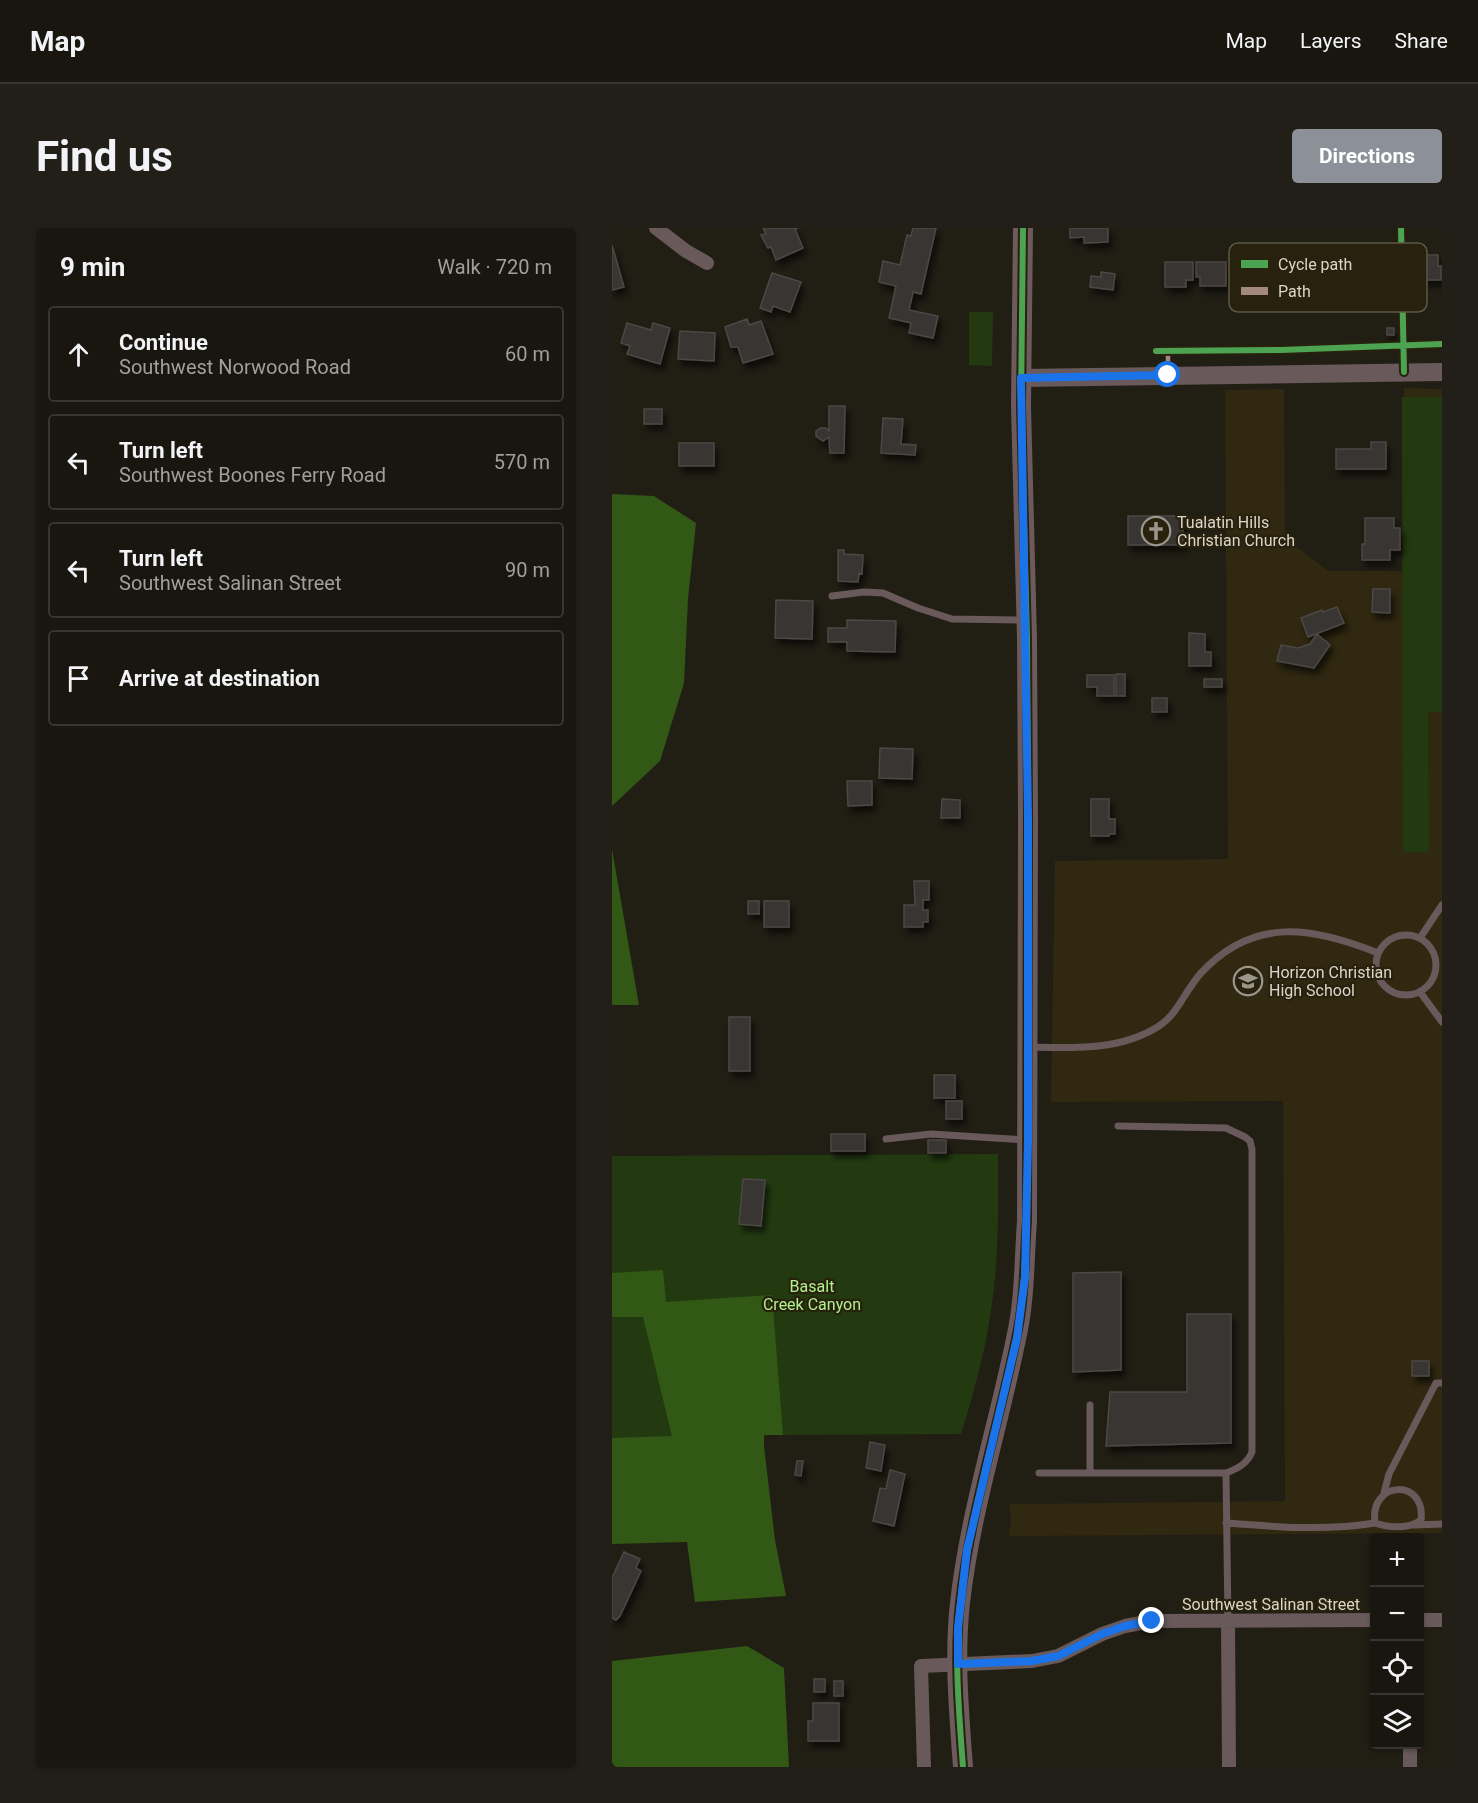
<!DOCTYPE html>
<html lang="en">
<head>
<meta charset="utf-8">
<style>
	:root { --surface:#19160f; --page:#221f18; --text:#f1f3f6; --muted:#9f9f9e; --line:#37352f; --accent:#8c9099 }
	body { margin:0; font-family:Roboto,sans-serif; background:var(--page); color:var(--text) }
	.controls { position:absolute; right:18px; bottom:18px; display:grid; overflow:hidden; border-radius:6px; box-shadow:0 2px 4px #0004 }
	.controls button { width:54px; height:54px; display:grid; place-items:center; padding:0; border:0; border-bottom:2px solid var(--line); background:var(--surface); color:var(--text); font:30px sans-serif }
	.stop { position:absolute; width:18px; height:18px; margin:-14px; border:4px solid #1a73e8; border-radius:50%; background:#fff }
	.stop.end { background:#1a73e8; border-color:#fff; box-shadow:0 2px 6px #0008 }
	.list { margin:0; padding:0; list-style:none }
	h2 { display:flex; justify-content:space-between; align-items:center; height:78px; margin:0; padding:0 24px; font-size:26px }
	h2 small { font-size:20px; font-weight:400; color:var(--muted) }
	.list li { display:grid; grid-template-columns:39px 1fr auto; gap:18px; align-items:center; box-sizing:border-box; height:96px; margin:0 12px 12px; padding:0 12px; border:2px solid var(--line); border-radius:6px }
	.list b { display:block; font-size:22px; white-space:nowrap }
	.list p { margin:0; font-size:20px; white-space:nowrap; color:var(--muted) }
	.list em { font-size:20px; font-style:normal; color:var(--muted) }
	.icon { flex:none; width:33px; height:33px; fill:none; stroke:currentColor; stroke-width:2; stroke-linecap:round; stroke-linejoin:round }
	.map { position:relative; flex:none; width:830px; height:1539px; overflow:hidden; border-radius:6px }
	header { display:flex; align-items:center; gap:36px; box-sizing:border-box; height:84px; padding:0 30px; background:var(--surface); border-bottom:2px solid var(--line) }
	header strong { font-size:28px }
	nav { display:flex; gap:33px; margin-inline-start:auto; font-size:21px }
	.intro { display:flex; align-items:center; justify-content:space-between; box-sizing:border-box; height:144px; padding:0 36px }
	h1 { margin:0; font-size:42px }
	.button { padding:15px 27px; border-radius:6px; background:var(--accent); color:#fff; font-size:21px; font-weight:700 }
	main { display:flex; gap:36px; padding:0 36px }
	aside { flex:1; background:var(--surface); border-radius:6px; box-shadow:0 2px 4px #0004 }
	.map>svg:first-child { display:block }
	.built { fill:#302810 }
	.green { fill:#233a11 }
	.forest { fill:#325816 }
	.building { fill:#383430; stroke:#4c4845; stroke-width:1.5; filter:url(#shadow) }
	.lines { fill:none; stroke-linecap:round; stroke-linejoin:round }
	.service { stroke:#69595b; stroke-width:7 }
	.minor { stroke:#69595b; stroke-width:14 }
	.tertiary { stroke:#69595b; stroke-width:18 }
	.secondary { stroke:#6d5a5c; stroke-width:20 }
	.quiet { stroke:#a5887d; stroke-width:4.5; stroke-dasharray:9 4.5; stroke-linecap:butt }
	.cycleway-casing { stroke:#27210e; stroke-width:10 }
	.cycleway { stroke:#4ca352; stroke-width:6 }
	.route { stroke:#1a73e8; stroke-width:8 }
	.labels { text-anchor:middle; stroke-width:4.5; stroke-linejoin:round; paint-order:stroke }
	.poi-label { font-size:16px; fill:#dbd6cb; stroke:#27210e; text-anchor:start }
	.park-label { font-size:16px; fill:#b0f08d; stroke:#27210e }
	.street-label { font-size:16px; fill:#dbd6cb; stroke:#27210e }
	.key { fill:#27210e; stroke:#5d5747; stroke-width:1.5 }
	.key-label { font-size:16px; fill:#dbd6cb }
</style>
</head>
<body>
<header>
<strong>Map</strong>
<nav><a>Map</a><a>Layers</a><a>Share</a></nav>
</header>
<div class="intro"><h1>Find us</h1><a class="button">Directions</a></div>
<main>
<aside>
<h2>9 min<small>Walk · 720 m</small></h2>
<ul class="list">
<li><svg class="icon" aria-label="ahead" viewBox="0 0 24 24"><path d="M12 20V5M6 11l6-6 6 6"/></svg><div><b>Continue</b><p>Southwest Norwood Road</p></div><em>60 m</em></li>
<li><svg class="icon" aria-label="left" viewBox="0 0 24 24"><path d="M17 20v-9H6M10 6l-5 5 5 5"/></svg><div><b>Turn left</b><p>Southwest Boones Ferry Road</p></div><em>570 m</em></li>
<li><svg class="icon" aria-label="left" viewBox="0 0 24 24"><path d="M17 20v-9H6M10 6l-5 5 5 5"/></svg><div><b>Turn left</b><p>Southwest Salinan Street</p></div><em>90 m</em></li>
<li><svg class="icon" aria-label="arrive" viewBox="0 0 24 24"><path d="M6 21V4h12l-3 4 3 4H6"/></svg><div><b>Arrive at destination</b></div></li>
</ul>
</aside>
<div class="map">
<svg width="830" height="1539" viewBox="0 0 830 1539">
	<defs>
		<filter id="shadow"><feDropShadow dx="3.5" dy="6" stdDeviation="3" flood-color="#0009"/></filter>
	</defs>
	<rect width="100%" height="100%" fill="#211e14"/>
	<path class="built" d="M 792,160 L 830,161 L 830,1305 L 397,1308 L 399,1289 L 397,1276 L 673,1273 L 671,873 L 439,874 L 443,633 L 616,631 L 613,162 L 672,161 L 673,310 L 716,343 L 792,343 Z"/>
	<path class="green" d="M 357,84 L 381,84 L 380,138 L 357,137 Z
		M 830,169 L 830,484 L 816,484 L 817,624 L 791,624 L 790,169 Z
		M 386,926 C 386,971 387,1015 382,1059 C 377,1110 364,1158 349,1206 L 152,1207 L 0,1218 L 0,928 Z"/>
	<path class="forest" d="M 0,266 L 42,268 L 84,295 L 76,371 L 72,455 L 48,533 L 0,578 Z
		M 0,621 L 27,777 L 0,777 Z
		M 51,1042 L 54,1074 L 160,1067 L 171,1207 L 152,1207 L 152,1218 L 163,1312 L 174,1368 L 83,1374 L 75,1314 L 0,1316 L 0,1210 L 60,1208 L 31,1089 L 0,1089 L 0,1045 Z
		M 135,1418 L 172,1440 L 177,1539 L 0,1539 L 0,1433 Z"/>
	<path class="building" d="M 151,0 L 186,0 L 183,1 L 191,20 L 164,32 L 159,19 L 156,20 L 149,7 L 154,6 Z
		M 301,0 L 324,0 L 309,66 L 301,64 L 297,82 L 326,88 L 321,110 L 297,105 L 299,95 L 277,90 L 284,58 L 267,54 L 271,33 L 288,37 L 295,7 L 299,8 Z
		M 458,0 L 496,0 L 496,14 L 472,15 L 472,9 L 458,10 Z
		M 0,17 L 12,59 L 0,62 Z
		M 802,27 L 826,27 L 826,38 L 829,38 L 829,52 L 802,52 Z
		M 553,34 L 581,34 L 581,52 L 574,52 L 574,59 L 553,59 Z
		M 584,34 L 614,34 L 614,58 L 588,58 L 588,49 L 584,49 Z
		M 489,44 L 503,46 L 501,62 L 478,59 L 479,48 L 489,49 Z
		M 160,45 L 189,54 L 178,84 L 161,78 L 159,84 L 148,80 Z
		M 135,91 L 137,97 L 149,93 L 161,126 L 131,135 L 126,119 L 119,119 L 113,99 Z
		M 15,95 L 39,102 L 41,95 L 58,100 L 48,136 L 15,126 L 18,118 L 9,115 Z
		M 775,100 L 782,100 L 782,107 L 775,107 Z
		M 68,103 L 103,105 L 102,133 L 66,131 Z
		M 217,178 L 233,178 L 232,225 L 218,225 L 217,209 L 211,213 L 204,208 L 204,203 L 208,200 L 214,200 L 217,203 Z
		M 32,181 L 50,181 L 50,196 L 32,196 Z
		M 271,190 L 291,191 L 289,216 L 304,217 L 303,227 L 269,225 Z
		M 759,214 L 774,214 L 774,241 L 724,241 L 724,221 L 759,221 Z
		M 67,215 L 102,215 L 102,238 L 67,238 Z
		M 516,288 L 571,288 L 571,317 L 516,317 Z
		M 753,290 L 782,290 L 782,300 L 788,300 L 788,322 L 778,322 L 778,332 L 750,332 L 750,316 L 753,316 Z
		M 226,322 L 232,322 L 232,326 L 251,327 L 250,346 L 247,345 L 246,354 L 226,353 Z
		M 761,361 L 778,361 L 778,385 L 760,384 Z
		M 164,372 L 201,373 L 200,411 L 163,410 Z
		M 725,379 L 732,395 L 696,409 L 689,390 L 710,382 L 711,384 Z
		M 235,392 L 284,393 L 283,424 L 235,423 L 235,414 L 216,414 L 216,400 L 235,400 Z
		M 577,405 L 593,406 L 593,424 L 599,424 L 599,438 L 577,438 Z
		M 705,406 L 718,417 L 702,440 L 665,433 L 669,417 L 686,420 L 698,416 Z
		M 504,446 L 513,446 L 513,468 L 504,468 Z
		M 475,447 L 502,447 L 502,468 L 485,468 L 485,459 L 475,459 Z
		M 592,451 L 610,451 L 610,459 L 592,459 Z
		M 540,470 L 555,470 L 555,484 L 540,484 Z
		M 268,520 L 301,521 L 300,551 L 267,550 Z
		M 235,553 L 260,553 L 260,577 L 236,578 Z
		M 330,571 L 348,572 L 348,590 L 329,590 Z
		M 479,571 L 497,571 L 497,591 L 503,591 L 503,606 L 497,606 L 497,608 L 479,608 Z
		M 302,653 L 317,653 L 317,672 L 311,672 L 311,682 L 316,682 L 316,694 L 311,694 L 311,699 L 292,699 L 292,677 L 303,677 Z
		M 136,673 L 147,673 L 147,686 L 136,686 Z
		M 152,673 L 177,673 L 177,699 L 152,699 Z
		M 117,789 L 138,789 L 138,843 L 117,843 Z
		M 322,847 L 343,847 L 343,870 L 322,870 Z
		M 334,873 L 350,873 L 350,891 L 334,891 Z
		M 219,906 L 253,906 L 253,923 L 219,923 Z
		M 316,912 L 334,912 L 334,925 L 316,925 Z
		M 131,951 L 153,952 L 149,998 L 127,996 Z
		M 509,1044 L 509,1142 L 461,1144 L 461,1045 Z
		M 575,1086 L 619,1086 L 619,1215 L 494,1218 L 498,1164 L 575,1164 Z
		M 800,1133 L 817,1133 L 817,1148 L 800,1148 Z
		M 258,1214 L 273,1217 L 269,1243 L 254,1240 Z
		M 185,1233 L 191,1233 L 189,1248 L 183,1247 Z
		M 278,1242 L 293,1246 L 282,1298 L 261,1293 L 268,1260 L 274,1261 Z
		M 12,1324 L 28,1331 L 24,1340 L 29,1343 L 8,1388 L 4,1392 L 0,1390 L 0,1350 Z
		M 202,1451 L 213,1451 L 213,1464 L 202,1464 Z
		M 222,1453 L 231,1453 L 231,1468 L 222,1468 Z
		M 201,1475 L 227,1475 L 227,1513 L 196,1513 L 196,1493 L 201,1493 Z"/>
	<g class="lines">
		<path class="service" d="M 220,368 L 252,364 L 271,365 L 306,380 L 340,391 L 412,392
			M764 737a30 30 0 1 1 60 0a30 30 0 1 1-60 0Z
			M 808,710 L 830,677
			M 808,764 L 830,794
			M 418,819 C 462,820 508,823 547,798 C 566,786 574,761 589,745 C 642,688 701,699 766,725
			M 274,911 L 319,906 L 412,912
			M 478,1177 L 478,1245
			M 427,1245 L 614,1245 C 625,1241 635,1236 640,1224 L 640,921 L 638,913 L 633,909 L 614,900 L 506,898
			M 614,1245 L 616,1392
			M 772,1265 L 777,1246 L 824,1155 L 830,1155
			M 614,1295 C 664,1299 713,1303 763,1295 C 757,1252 814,1250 809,1292 C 798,1301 777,1300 763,1295
			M 803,1297 L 830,1296"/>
		<path class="minor" d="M 44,0 L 74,23 L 95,35
			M 616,1392 L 617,1539
			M 808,1392 L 830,1392
			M 798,1516 L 798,1539
			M 312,1539 L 309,1438 L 420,1433 L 446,1428 L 490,1406 L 513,1398 L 540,1393 L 762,1392"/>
		<path class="tertiary" d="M 409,150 L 830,144"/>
		<path class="secondary" d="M 351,1539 C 347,1485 342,1429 348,1375 C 358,1285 386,1199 404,1111 C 413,1072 412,1033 415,993 L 416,589 L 415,411 L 409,178 L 411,0"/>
		<path class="quiet" d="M 556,147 L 556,123"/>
		<g class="cycleway-casing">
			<path id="cycleway" d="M 789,0 L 792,144
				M 544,123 L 669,122 L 830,116
				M 351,1539 C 347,1485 342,1429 348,1375 C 358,1285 386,1199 404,1111 C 413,1072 412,1033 415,993 L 416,589 L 415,411 L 409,178 L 411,0"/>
		</g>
		<use href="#cycleway" class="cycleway"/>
	</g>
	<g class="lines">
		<path class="route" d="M 540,1393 L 513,1398 L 490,1406 L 446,1428 L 420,1433 L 346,1436 L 346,1400 L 355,1322 L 405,1110 L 413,1049 L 416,913 L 416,590 L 409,150 L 556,147"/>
	</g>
	<defs>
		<g id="church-ring" transform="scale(1.5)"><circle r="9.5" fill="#27210e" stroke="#9a968b" stroke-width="1.5"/><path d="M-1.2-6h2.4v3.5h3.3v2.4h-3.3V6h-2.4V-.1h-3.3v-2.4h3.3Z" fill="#9a968b"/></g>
		<g id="school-ring" transform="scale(1.5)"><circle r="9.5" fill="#27210e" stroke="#9a968b" stroke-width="1.5"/><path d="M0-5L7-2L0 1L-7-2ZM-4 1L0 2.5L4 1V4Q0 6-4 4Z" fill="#9a968b"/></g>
	</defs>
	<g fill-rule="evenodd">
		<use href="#church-ring" x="544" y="303"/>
		<use href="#school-ring" x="636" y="753"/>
	</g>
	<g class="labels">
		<g class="poi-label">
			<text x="565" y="300">Tualatin Hills<tspan x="565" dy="18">Christian Church</tspan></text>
			<text x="657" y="750">Horizon Christian<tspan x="657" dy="18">High School</tspan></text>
		</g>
		<g class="park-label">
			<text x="200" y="1064">Basalt<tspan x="200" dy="18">Creek Canyon</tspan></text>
		</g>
		<g class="street-label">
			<text x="659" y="1382">Southwest Salinan Street</text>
		</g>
	</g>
	<rect x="617" y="15" width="198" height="69" rx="9" class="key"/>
	<rect x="629" y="32" width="27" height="8" fill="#4ca352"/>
	<rect x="629" y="59" width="27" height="8" fill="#a5887d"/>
	<g class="key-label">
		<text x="666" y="42">Cycle path</text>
		<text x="666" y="69">Path</text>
	</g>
</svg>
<div class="controls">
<button>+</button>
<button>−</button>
<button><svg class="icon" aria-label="locate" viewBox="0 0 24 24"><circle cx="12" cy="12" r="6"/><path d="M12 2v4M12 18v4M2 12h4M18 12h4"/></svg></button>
<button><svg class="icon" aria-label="layers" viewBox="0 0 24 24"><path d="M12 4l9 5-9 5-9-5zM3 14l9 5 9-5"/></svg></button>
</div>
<div class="stop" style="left:556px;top:147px"></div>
<div class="stop end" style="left:540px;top:1393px"></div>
</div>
</main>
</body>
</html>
